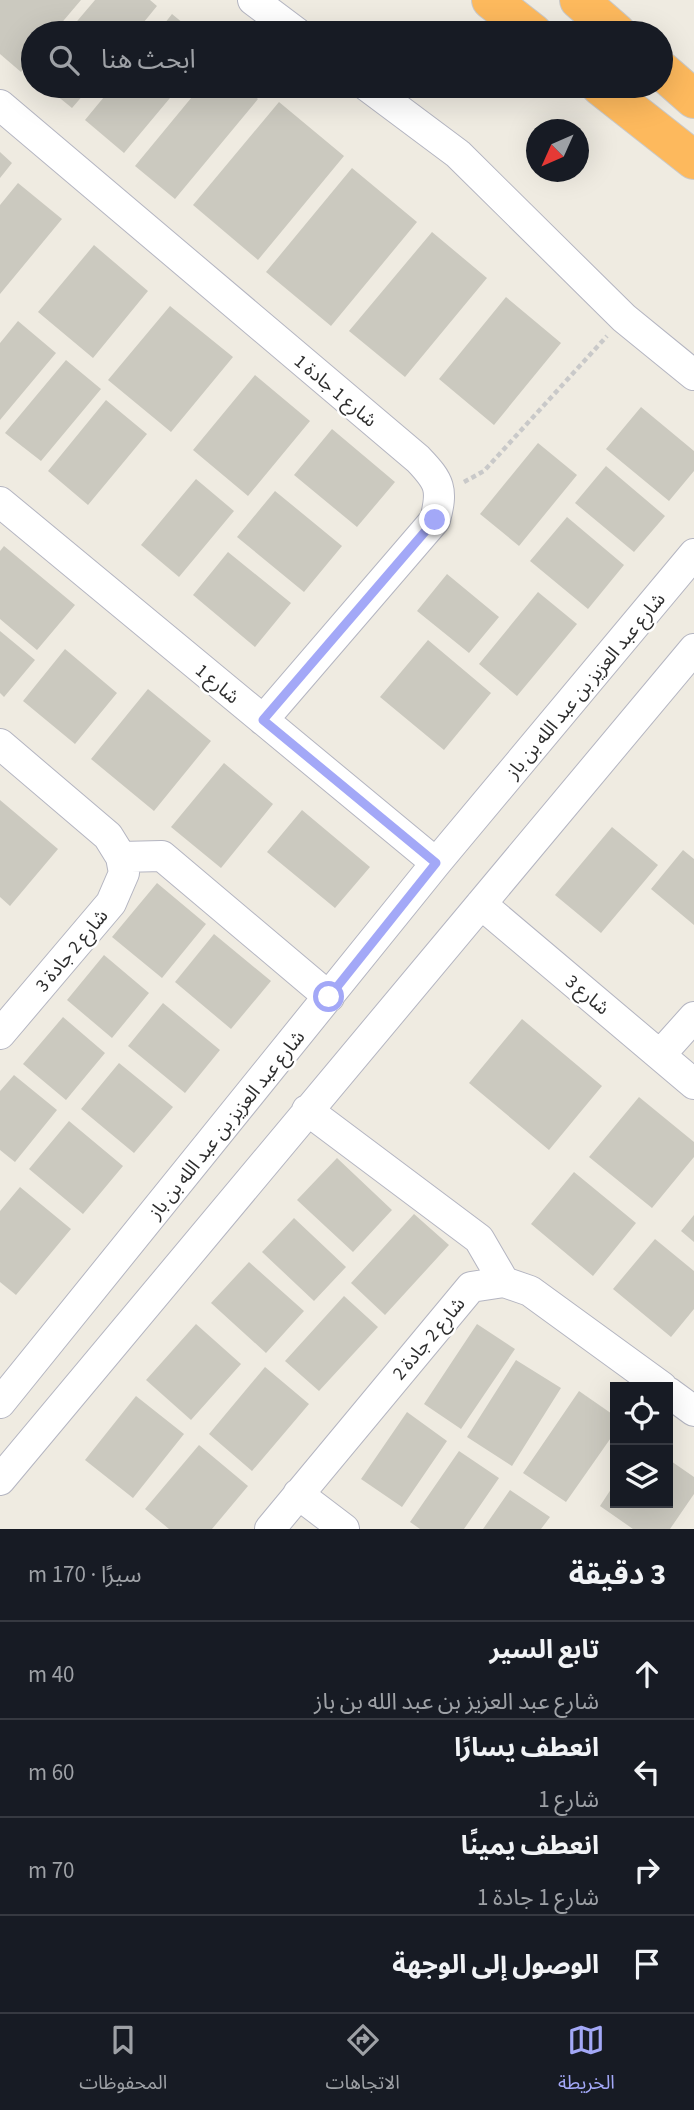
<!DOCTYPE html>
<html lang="ar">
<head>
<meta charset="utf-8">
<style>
	:root { --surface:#171b24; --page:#242831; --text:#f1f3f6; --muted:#9ea1a6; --line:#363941; --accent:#a3a8f7 }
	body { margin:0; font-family:"Source Sans 3","Noto Sans Arabic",sans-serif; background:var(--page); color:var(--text); direction:rtl }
	.controls { position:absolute; right:21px; bottom:21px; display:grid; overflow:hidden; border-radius:0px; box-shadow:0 7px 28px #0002 }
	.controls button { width:63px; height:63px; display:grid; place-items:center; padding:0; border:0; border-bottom:2px solid var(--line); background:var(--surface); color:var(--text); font:35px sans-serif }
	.compass { position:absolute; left:526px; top:119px; width:63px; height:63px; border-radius:50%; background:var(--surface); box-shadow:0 7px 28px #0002; rotate:225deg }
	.stop { position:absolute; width:21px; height:21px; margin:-16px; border:5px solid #a3a8f7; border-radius:50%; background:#fff }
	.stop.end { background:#a3a8f7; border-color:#fff; box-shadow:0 2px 7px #0008 }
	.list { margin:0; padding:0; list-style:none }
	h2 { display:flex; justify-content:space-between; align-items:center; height:91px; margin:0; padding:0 28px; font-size:30px }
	h2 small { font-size:23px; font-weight:400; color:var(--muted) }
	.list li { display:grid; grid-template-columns:46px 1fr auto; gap:21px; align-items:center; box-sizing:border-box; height:98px; padding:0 28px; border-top:2px solid var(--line) }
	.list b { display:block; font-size:26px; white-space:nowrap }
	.list p { margin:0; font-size:23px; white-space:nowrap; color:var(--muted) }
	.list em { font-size:23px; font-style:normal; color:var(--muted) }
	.icon { flex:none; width:38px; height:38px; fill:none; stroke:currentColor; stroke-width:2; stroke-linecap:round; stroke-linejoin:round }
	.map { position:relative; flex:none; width:694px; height:1529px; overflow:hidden; direction:ltr }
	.search { position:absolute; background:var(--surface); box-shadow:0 7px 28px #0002; left:21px; right:21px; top:21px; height:77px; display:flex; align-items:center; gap:18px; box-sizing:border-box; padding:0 24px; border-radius:38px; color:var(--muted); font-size:26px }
	.sheet { height:483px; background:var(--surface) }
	nav { display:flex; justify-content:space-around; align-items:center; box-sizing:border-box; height:98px; border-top:2px solid var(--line); background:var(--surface); font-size:19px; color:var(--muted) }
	nav a { display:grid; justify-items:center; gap:4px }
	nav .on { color:var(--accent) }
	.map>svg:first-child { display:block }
	.building { fill:#cbc9bf }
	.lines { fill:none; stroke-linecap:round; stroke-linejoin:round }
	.minor-casing { stroke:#b4b5c1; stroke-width:32 }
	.highway-casing { stroke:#c9c9c9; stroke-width:40 }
	.path { stroke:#c9c9c9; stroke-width:4.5; stroke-dasharray:5 3.5; stroke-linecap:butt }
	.minor { stroke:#fff; stroke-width:30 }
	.highway { stroke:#fdb95d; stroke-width:38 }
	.route { stroke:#a3a8f7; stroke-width:9 }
	.labels { text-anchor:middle; stroke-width:5; stroke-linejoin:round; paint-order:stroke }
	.street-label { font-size:19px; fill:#2e2e2e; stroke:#fff }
</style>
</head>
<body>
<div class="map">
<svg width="694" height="1529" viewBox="0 0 694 1529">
	<rect width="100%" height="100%" fill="#efebe1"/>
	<path class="building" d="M 0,0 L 81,0 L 53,33 L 33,33 L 33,57 L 21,72 L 0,54 Z
		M 95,0 L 150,0 L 157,6 L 135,33 L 67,33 Z
		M 172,14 L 195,33 L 157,33 Z
		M 45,86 L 91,86 L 72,108 Z
		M 113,86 L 180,86 L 124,153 L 85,120 Z
		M 201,86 L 242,86 L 258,99 L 175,199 L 135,166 Z
		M 279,102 L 344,156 L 258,260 L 193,205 Z
		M 0,152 L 12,163 L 0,178 Z
		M 352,168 L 417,222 L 331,326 L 266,272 Z
		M 18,183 L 62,219 L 0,294 L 0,205 Z
		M 432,232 L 487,278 L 405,377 L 349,331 Z
		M 94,245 L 148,291 L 93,358 L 38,312 Z
		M 506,297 L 561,343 L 494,425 L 439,379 Z
		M 170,306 L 233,357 L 171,432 L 108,380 Z
		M 18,321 L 56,353 L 0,420 L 0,343 Z
		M 66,360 L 101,389 L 41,461 L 5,433 Z
		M 255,375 L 310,421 L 248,496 L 193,450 Z
		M 106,400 L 147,434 L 88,505 L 48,471 Z
		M 641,407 L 694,451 L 694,471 L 669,501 L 606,449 Z
		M 332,429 L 395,482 L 357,527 L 294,475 Z
		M 538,443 L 577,475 L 519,546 L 480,514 Z
		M 606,466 L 665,516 L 634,552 L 575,503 Z
		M 196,479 L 234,511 L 179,577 L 141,545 Z
		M 275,491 L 342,546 L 304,592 L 237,537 Z
		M 567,517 L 624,565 L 588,609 L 530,561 Z
		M 4,546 L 75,605 L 37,650 L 0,619 L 0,551 Z
		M 228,552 L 291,603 L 255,647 L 193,595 Z
		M 447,574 L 499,617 L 469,653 L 417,611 Z
		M 538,592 L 577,624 L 517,696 L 479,664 Z
		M 0,631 L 35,660 L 4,697 L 0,693 Z
		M 428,640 L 491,693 L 444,750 L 380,697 Z
		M 65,649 L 117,693 L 75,744 L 23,701 Z
		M 148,689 L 211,741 L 154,811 L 91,759 Z
		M 224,763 L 273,804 L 221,868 L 171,827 Z
		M 0,800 L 58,849 L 10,906 L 0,897 Z
		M 302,810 L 370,867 L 335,908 L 267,852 Z
		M 612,827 L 658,865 L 601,933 L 555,895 Z
		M 683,850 L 694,859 L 694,925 L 651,889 Z
		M 157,883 L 206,924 L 162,978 L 112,937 Z
		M 214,934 L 271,981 L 231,1029 L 175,982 Z
		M 104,955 L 149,993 L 112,1038 L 67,1000 Z
		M 163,1003 L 220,1050 L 185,1093 L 128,1046 Z
		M 63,1017 L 105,1053 L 66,1100 L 23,1064 Z
		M 522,1019 L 602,1086 L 549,1150 L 469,1083 Z
		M 119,1063 L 173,1107 L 134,1153 L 81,1109 Z
		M 14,1075 L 57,1110 L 15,1162 L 0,1150 L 0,1091 Z
		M 639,1097 L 694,1142 L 694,1157 L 652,1208 L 589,1157 Z
		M 69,1121 L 123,1166 L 83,1214 L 29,1169 Z
		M 337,1158 L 392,1210 L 353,1252 L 297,1200 Z
		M 574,1172 L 636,1223 L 593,1276 L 531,1224 Z
		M 20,1187 L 71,1229 L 16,1295 L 0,1282 L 0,1211 Z
		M 414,1214 L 449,1245 L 385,1315 L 351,1283 Z
		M 694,1215 L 694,1242 L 681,1231 Z
		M 294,1218 L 346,1267 L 314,1301 L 262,1252 Z
		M 655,1239 L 694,1271 L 694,1309 L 671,1337 L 613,1289 Z
		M 249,1262 L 304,1311 L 266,1353 L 211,1303 Z
		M 344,1296 L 378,1327 L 319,1391 L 285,1361 Z
		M 196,1324 L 241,1364 L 191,1420 L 146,1380 Z
		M 477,1324 L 515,1349 L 461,1429 L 424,1404 Z
		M 516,1360 L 561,1388 L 512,1466 L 467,1437 Z
		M 265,1367 L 309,1404 L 252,1471 L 209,1434 Z
		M 579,1391 L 615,1416 L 615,1432 L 566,1502 L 523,1473 Z
		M 136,1396 L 184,1434 L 133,1498 L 85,1460 Z
		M 407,1412 L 447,1441 L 402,1507 L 361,1479 Z
		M 199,1445 L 248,1486 L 212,1529 L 169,1529 L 145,1509 Z
		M 459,1451 L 499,1478 L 464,1529 L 420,1529 L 410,1522 Z
		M 668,1459 L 694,1477 L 694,1494 L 670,1529 L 633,1529 L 600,1506 L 615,1483 L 615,1503 L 668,1503 Z
		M 510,1490 L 550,1517 L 541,1529 L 483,1529 Z"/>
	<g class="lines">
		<g class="minor-casing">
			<path id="minor" d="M 253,0 L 297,33
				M 367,86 L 458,154 L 624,318 L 694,375
				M 0,105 L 418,459 C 440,482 443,489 435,520 L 263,720
				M 0,502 L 436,863
				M 0,744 L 108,836 L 121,857 L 124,873 L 111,903 L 0,1034
				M 121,857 L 162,856 L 329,997
				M 481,904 L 694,1084
				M 660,1055 L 694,1017
				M 307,1110 L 479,1239 L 504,1282
				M 668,1392 L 694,1411
				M 0,1403 L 436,863 L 694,554
				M 0,1480 L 694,649
				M 298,1494 L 344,1529
				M 270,1529 L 471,1287 L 504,1282 L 530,1291 L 662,1387"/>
		</g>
		<g class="highway-casing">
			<path id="highway" d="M 491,0 L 533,33
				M 579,0 L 617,33
				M 661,70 L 694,99
				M 600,86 L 694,160"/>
		</g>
		<path class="path" d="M 464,482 L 484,471 L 607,336"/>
		<use href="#minor" class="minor"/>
		<use href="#highway" class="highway"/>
	</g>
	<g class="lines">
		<path class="route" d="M 329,997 L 436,863 L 263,720 L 435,520"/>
	</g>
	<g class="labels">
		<g class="street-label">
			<text transform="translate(336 390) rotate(40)" y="7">شارع 1 جادة 1</text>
			<text transform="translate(218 683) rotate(40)" y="7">شارع 1</text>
			<text transform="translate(585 685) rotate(-50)" y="7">شارع عبد العزيز بن عبد الله بن باز</text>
			<text transform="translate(71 950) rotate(-50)" y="7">شارع 2 جادة 3</text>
			<text transform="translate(588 994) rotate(40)" y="7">شارع 3</text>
			<text transform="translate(226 1124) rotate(-51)" y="7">شارع عبد العزيز بن عبد الله بن باز</text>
			<text transform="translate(428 1338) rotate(-50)" y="7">شارع 2 جادة 2</text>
		</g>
	</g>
</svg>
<div class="controls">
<button><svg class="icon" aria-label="locate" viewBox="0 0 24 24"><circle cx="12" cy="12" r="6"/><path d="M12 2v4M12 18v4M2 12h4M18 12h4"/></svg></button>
<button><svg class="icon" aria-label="layers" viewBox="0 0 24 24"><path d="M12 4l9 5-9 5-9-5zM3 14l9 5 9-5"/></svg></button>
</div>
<svg class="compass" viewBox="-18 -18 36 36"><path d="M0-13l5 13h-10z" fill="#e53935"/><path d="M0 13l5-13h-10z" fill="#9ea1a6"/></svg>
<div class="stop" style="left:329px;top:997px"></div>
<div class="stop end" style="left:435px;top:520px"></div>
<div class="search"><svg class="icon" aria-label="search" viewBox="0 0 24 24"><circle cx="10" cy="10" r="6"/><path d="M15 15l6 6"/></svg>ابحث هنا</div>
</div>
<section class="sheet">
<h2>3 دقيقة<small>سيرًا · 170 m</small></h2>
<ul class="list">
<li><svg class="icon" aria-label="ahead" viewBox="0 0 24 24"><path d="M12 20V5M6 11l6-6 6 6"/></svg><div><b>تابع السير</b><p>شارع عبد العزيز بن عبد الله بن باز</p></div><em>40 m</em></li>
<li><svg class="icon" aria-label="left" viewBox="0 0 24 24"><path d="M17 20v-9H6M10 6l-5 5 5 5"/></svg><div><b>انعطف يسارًا</b><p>شارع 1</p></div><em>60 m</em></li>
<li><svg class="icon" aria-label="right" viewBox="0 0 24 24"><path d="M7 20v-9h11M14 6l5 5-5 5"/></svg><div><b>انعطف يمينًا</b><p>شارع 1 جادة 1</p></div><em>70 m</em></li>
<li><svg class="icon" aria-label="arrive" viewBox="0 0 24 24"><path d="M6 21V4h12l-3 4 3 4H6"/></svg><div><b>الوصول إلى الوجهة</b></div></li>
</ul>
</section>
<nav>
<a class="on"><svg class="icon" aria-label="map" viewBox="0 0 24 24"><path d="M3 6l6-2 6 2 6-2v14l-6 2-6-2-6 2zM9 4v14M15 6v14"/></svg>الخريطة</a>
<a><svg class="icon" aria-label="directions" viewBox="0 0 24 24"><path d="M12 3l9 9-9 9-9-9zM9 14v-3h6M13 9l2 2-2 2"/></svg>الاتجاهات</a>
<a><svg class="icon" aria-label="saved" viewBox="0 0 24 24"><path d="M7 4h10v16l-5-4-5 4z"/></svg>المحفوظات</a>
</nav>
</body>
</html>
